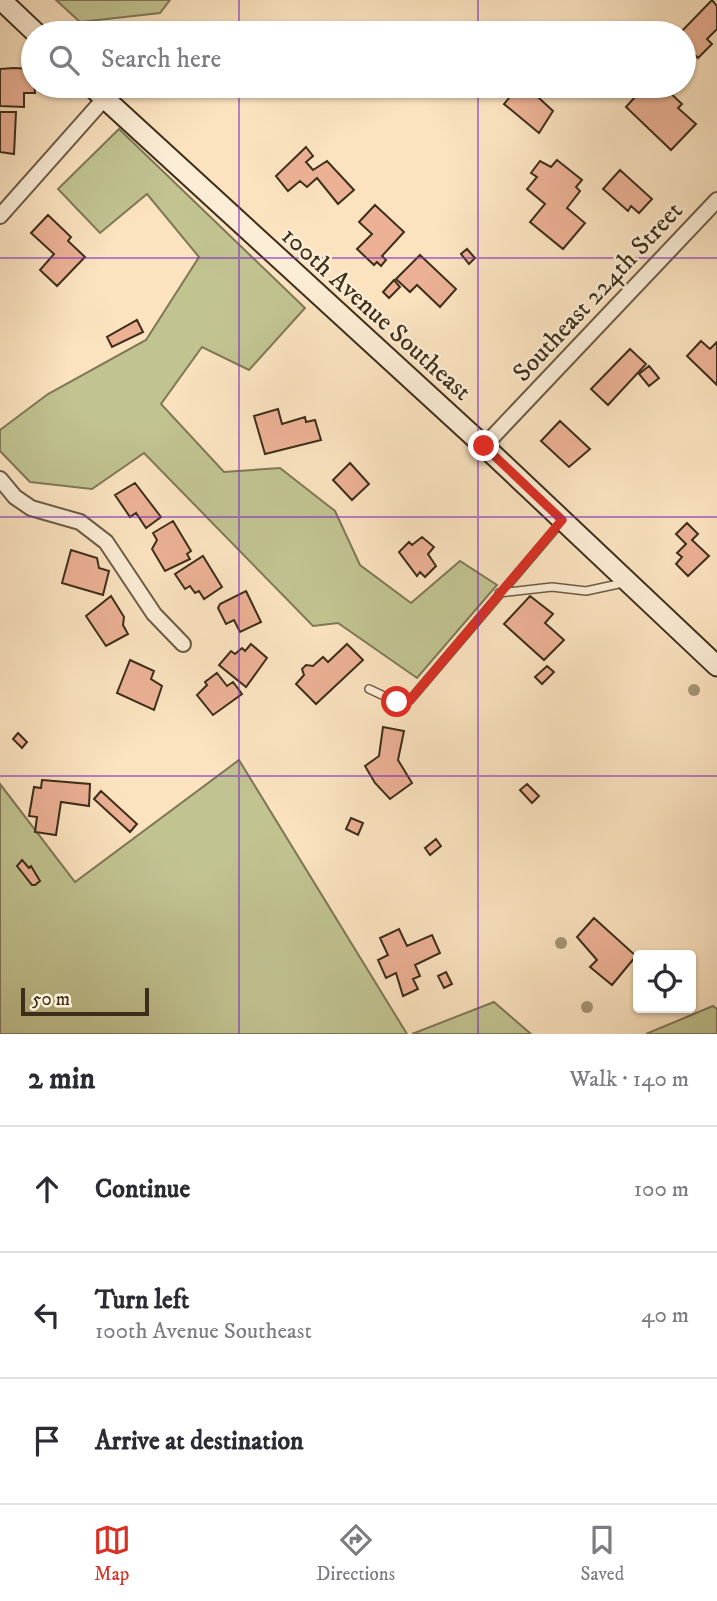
<!DOCTYPE html>
<html lang="en">
<head>
<meta charset="utf-8">
<style>
	:root { --surface:#fff; --page:#f7f7f7; --text:#2b2b33; --muted:#7c7c81; --line:#e1e1e2; --accent:#d93025 }
	body { margin:0; font-family:"IM FELL DW Pica",serif; background:var(--page); color:var(--text) }
	.controls { position:absolute; right:21px; bottom:21px; display:grid; overflow:hidden; border-radius:7px; box-shadow:0 2px 5px #0004 }
	.controls button { width:63px; height:63px; display:grid; place-items:center; padding:0; border:0; border-bottom:2px solid var(--line); background:var(--surface); color:var(--text); font:35px sans-serif }
	.scale { position:absolute; left:21px; bottom:18px; width:128px; box-sizing:border-box; padding-left:7px; border:4px solid #3d2e1a; border-top:0; font-size:19px; line-height:24px; white-space:nowrap; color:#3d2e1a; -webkit-text-stroke:5px #fcedd6; paint-order:stroke }
	.stop { position:absolute; width:21px; height:21px; margin:-16px; border:5px solid #d93025; border-radius:50%; background:#fff }
	.stop.end { background:#d93025; border-color:#fff; box-shadow:0 2px 7px #0008 }
	.list { margin:0; padding:0; list-style:none }
	h2 { display:flex; justify-content:space-between; align-items:center; height:91px; margin:0; padding:0 28px; font-size:30px }
	h2 small { font-size:23px; font-weight:400; color:var(--muted) }
	.list li { display:grid; grid-template-columns:46px 1fr auto; gap:21px; align-items:center; box-sizing:border-box; height:126px; padding:0 28px; border-top:2px solid var(--line) }
	.list b { display:block; font-size:26px; white-space:nowrap }
	.list p { margin:0; font-size:23px; white-space:nowrap; color:var(--muted) }
	.list em { font-size:23px; font-style:normal; color:var(--muted) }
	.icon { flex:none; width:38px; height:38px; fill:none; stroke:currentColor; stroke-width:2; stroke-linecap:round; stroke-linejoin:round }
	.map { position:relative; flex:none; width:717px; height:1034px; overflow:hidden }
	.search { position:absolute; background:var(--surface); box-shadow:0 2px 5px #0004; left:21px; right:21px; top:21px; height:77px; display:flex; align-items:center; gap:18px; box-sizing:border-box; padding:0 24px; border-radius:38px; color:var(--muted); font-size:26px }
	.sheet { height:469px; background:var(--surface) }
	nav { display:flex; justify-content:space-around; align-items:center; box-sizing:border-box; height:98px; border-top:2px solid var(--line); background:var(--surface); font-size:19px; color:var(--muted) }
	nav a { display:grid; justify-items:center; gap:4px }
	nav .on { color:var(--accent) }
	.map>svg:first-child { display:block }
	.green { fill:#c1c391; stroke:#7f7856; stroke-width:2 }
	.building { fill:#ecb195; stroke:#3d2e1a; stroke-width:2 }
	.lines { fill:none; stroke-linecap:round; stroke-linejoin:round }
	.lane-casing { stroke:#6c5b44; stroke-width:10 }
	.street-casing { stroke:#6c5b44; stroke-width:18 }
	.secondary-casing { stroke:#3d2e1a; stroke-width:23 }
	.lane { stroke:#fcedd6; stroke-width:7 }
	.street { stroke:#fcedd6; stroke-width:14 }
	.secondary { stroke:#fcedd6; stroke-width:19 }
	.tree { fill:#a59475 }
	.route { stroke:#d93025; stroke-width:9 }
	.grid { fill:none; stroke:#7b2cbf; stroke-width:2; stroke-opacity:0.55 }
	.labels { text-anchor:middle; stroke-width:5; stroke-linejoin:round; paint-order:stroke }
	.street-label { font-size:26px; fill:#3d2e1a; stroke:#fcedd6 }
</style>
</head>
<body>
<div class="map">
<svg width="717" height="1034" viewBox="0 0 717 1034">
	<rect width="100%" height="100%" fill="#fbe3c0"/>
	<filter id="stains"><feTurbulence type="fractalNoise" baseFrequency=".00286" numOctaves="4"/><feColorMatrix values="0 0 0 0 .2 0 0 0 0 .09 0 0 0 0 .02 0 0 0 .5 -.17"/></filter>
	<radialGradient id="worn" r=".72"><stop offset=".6" stop-color="#630" stop-opacity="0"/><stop offset="1" stop-color="#630" stop-opacity=".3"/></radialGradient>
	<path class="green" d="M 56,0 L 170,0 L 160,13 L 80,22 Z
		M 119,129 L 305,308 L 249,370 L 202,347 L 161,404 L 224,472 L 280,468 L 335,511 L 360,565 L 411,603 L 460,561 L 497,585 L 417,678 L 338,623 L 313,626 L 144,453 L 92,489 L 30,482 L 0,451 L 0,430 L 48,394 L 146,340 L 199,257 L 147,194 L 100,233 L 58,189 Z
		M 239,760 L 407,1034 L 0,1034 L 0,784 L 75,882 Z
		M 494,1002 L 531,1034 L 412,1034 Z
		M 713,1006 L 717,1009 L 717,1034 L 646,1034 Z"/>
	<path class="building" d="M 712,0 L 717,6 L 717,29 L 707,39 L 712,44 L 698,58 L 684,44 L 684,33 L 680,33 Z
		M 14,68 L 33,69 L 35,93 L 24,93 L 24,107 L 0,106 L 0,69 Z
		M 519,86 L 526,86 L 553,111 L 539,133 L 504,104 Z
		M 645,86 L 655,86 L 663,93 L 666,89 L 682,104 L 678,108 L 696,124 L 671,150 L 626,107 Z
		M 0,112 L 16,112 L 14,154 L 0,152 Z
		M 306,147 L 313,156 L 306,162 L 313,170 L 327,161 L 354,190 L 338,204 L 317,178 L 307,187 L 300,181 L 288,191 L 276,176 Z
		M 557,160 L 582,180 L 576,187 L 580,191 L 567,208 L 585,223 L 563,249 L 530,222 L 545,204 L 527,189 L 537,177 L 531,173 L 540,161 L 551,167 Z
		M 620,170 L 652,199 L 639,213 L 631,206 L 628,211 L 603,189 Z
		M 375,205 L 404,232 L 382,256 L 386,260 L 381,266 L 377,262 L 374,265 L 357,249 L 372,234 L 359,222 Z
		M 48,215 L 71,237 L 68,241 L 85,257 L 57,286 L 40,270 L 54,254 L 31,233 Z
		M 467,249 L 475,258 L 469,264 L 461,254 Z
		M 420,255 L 456,289 L 440,307 L 417,285 L 410,292 L 396,279 Z
		M 394,280 L 400,287 L 389,298 L 383,292 Z
		M 137,320 L 143,332 L 112,347 L 107,337 Z
		M 701,341 L 710,349 L 717,342 L 717,385 L 687,356 Z
		M 630,349 L 646,364 L 608,405 L 591,389 Z
		M 649,366 L 659,378 L 649,386 L 639,374 Z
		M 278,409 L 282,424 L 305,417 L 306,422 L 315,420 L 321,440 L 265,454 L 254,416 Z
		M 560,421 L 590,449 L 569,467 L 541,441 Z
		M 350,463 L 369,484 L 352,500 L 333,480 Z
		M 135,483 L 161,517 L 146,528 L 136,513 L 130,517 L 115,495 Z
		M 173,521 L 191,551 L 187,554 L 190,559 L 165,571 L 152,549 L 157,540 L 153,533 Z
		M 687,523 L 698,534 L 692,540 L 709,556 L 688,576 L 676,564 L 682,557 L 677,553 L 686,544 L 676,534 Z
		M 422,537 L 434,547 L 428,554 L 436,566 L 425,577 L 420,572 L 417,576 L 399,552 L 409,542 L 412,545 Z
		M 71,550 L 97,558 L 99,568 L 109,571 L 103,595 L 62,583 Z
		M 203,556 L 222,587 L 204,599 L 199,591 L 195,593 L 190,586 L 185,589 L 175,574 Z
		M 246,591 L 261,622 L 240,632 L 234,620 L 226,624 L 218,608 L 220,604 Z
		M 111,596 L 124,617 L 123,625 L 128,634 L 106,646 L 86,616 Z
		M 530,596 L 553,614 L 545,623 L 564,640 L 544,660 L 504,624 Z
		M 251,644 L 267,658 L 246,687 L 219,665 L 231,651 L 235,654 L 242,648 L 245,651 Z
		M 347,644 L 363,660 L 316,704 L 296,684 L 304,675 L 302,669 L 306,665 L 313,666 L 323,657 L 328,662 Z
		M 130,660 L 154,671 L 151,679 L 162,686 L 154,710 L 117,693 Z
		M 547,666 L 554,672 L 542,684 L 535,677 Z
		M 217,673 L 227,686 L 233,682 L 242,694 L 213,715 L 197,695 L 207,685 L 205,682 Z
		M 383,727 L 404,731 L 398,760 L 412,783 L 390,799 L 375,783 L 365,766 L 379,756 Z
		M 18,733 L 27,742 L 22,748 L 13,739 Z
		M 42,780 L 90,784 L 89,806 L 61,802 L 56,835 L 35,832 L 37,817 L 29,816 L 34,787 L 41,788 Z
		M 527,784 L 539,796 L 532,803 L 520,790 Z
		M 101,791 L 137,824 L 130,832 L 94,799 Z
		M 351,818 L 363,823 L 358,835 L 346,829 Z
		M 436,839 L 441,846 L 430,855 L 425,848 Z
		M 22,860 L 29,868 L 31,866 L 40,881 L 35,885 L 32,885 L 17,866 Z
		M 594,918 L 636,956 L 612,985 L 590,967 L 597,960 L 577,937 Z
		M 399,929 L 407,946 L 432,935 L 440,953 L 415,965 L 420,976 L 413,979 L 418,989 L 403,996 L 396,973 L 386,978 L 378,960 L 388,955 L 380,938 Z
		M 446,972 L 452,984 L 444,988 L 438,976 Z"/>
	<g class="lines">
		<g class="lane-casing">
			<path id="lane" d="M 499,593 L 552,587 L 586,591 L 623,583
				M 369,689 L 397,702 L 410,700 L 562,521"/>
		</g>
		<g class="street-casing">
			<path id="street" d="M 0,216 L 104,99
				M 484,446 L 717,200
				M 0,479 L 15,497 L 31,508 L 80,522 L 106,542 L 154,614 L 183,644"/>
		</g>
		<g class="secondary-casing">
			<path id="secondary" d="M 1,0 L 36,33
				M 91,86 L 484,446 L 717,666"/>
		</g>
		<use href="#lane" class="lane"/>
		<use href="#street" class="street"/>
		<use href="#secondary" class="secondary"/>
	</g>
	<g class="tree">
		<circle cx="694" cy="690" r="6"/>
		<circle cx="561" cy="943" r="6"/>
		<circle cx="587" cy="1007" r="6"/>
	</g>
	<g class="lines">
		<path class="route" d="M 397,702 L 410,700 L 562,520 L 484,446"/>
	</g>
	<path class="grid" d="M 239,0 L 239,33M 478,0 L 478,33M 239,86 L 239,1034M 478,86 L 478,1034M 0,258 L 717,258M 0,517 L 717,517M 0,776 L 717,776"/>
	<g class="labels">
		<g class="street-label">
			<text transform="translate(597 291) rotate(-47)" y="9">Southeast 224th Street</text>
			<text transform="translate(377 313) rotate(42)" y="9">100th Avenue Southeast</text>
		</g>
	</g>
	<rect width="100%" height="100%" filter="url(#stains)"/>
	<rect width="100%" height="100%" fill="url(#worn)"/>
</svg>
<div class="controls">
<button><svg class="icon" aria-label="locate" viewBox="0 0 24 24"><circle cx="12" cy="12" r="6"/><path d="M12 2v4M12 18v4M2 12h4M18 12h4"/></svg></button>
</div>
<div class="scale">50 m</div>
<div class="stop" style="left:397px;top:702px"></div>
<div class="stop end" style="left:484px;top:446px"></div>
<div class="search"><svg class="icon" aria-label="search" viewBox="0 0 24 24"><circle cx="10" cy="10" r="6"/><path d="M15 15l6 6"/></svg>Search here</div>
</div>
<section class="sheet">
<h2>2 min<small>Walk · 140 m</small></h2>
<ul class="list">
<li><svg class="icon" aria-label="ahead" viewBox="0 0 24 24"><path d="M12 20V5M6 11l6-6 6 6"/></svg><div><b>Continue</b></div><em>100 m</em></li>
<li><svg class="icon" aria-label="left" viewBox="0 0 24 24"><path d="M17 20v-9H6M10 6l-5 5 5 5"/></svg><div><b>Turn left</b><p>100th Avenue Southeast</p></div><em>40 m</em></li>
<li><svg class="icon" aria-label="arrive" viewBox="0 0 24 24"><path d="M6 21V4h12l-3 4 3 4H6"/></svg><div><b>Arrive at destination</b></div></li>
</ul>
</section>
<nav>
<a class="on"><svg class="icon" aria-label="map" viewBox="0 0 24 24"><path d="M3 6l6-2 6 2 6-2v14l-6 2-6-2-6 2zM9 4v14M15 6v14"/></svg>Map</a>
<a><svg class="icon" aria-label="directions" viewBox="0 0 24 24"><path d="M12 3l9 9-9 9-9-9zM9 14v-3h6M13 9l2 2-2 2"/></svg>Directions</a>
<a><svg class="icon" aria-label="saved" viewBox="0 0 24 24"><path d="M7 4h10v16l-5-4-5 4z"/></svg>Saved</a>
</nav>
</body>
</html>
